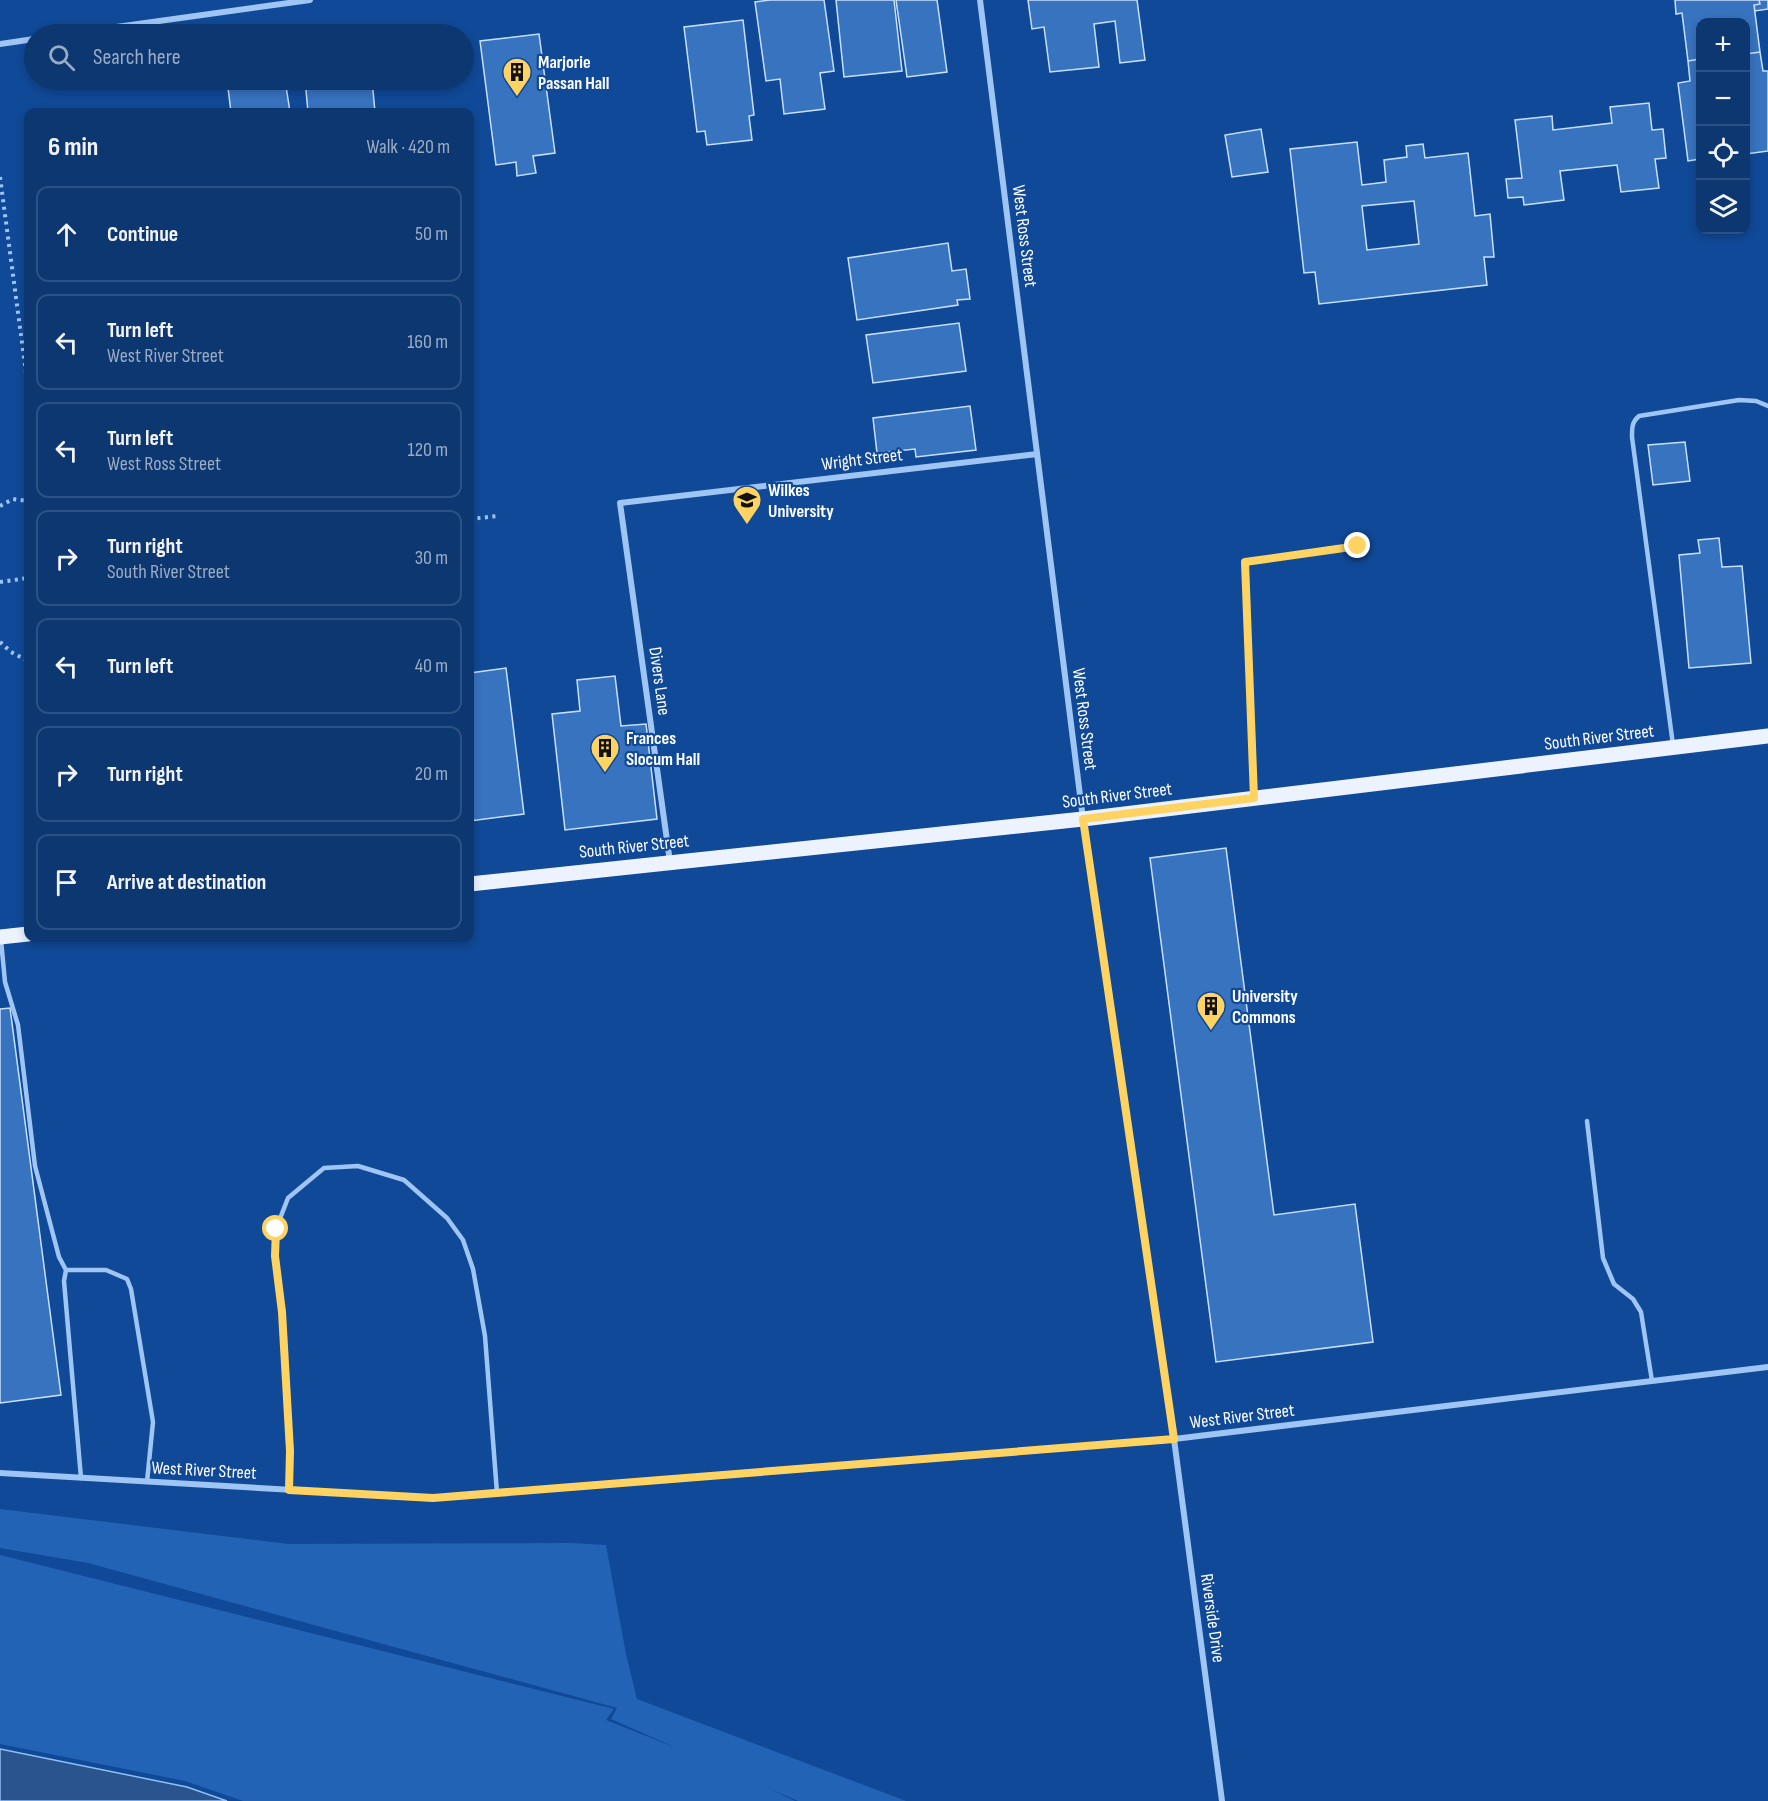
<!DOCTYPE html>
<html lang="en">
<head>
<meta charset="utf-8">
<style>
	:root { --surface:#0c3771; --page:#153f76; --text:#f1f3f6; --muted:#9aacc3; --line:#2c5184 }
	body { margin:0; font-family:"Sofia Sans Condensed",sans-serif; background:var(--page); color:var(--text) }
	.controls { position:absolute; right:18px; top:18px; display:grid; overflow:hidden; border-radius:12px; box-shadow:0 3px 9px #0003 }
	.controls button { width:54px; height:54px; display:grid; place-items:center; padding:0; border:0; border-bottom:2px solid var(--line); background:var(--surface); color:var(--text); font:30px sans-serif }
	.stop { position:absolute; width:18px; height:18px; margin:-14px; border:4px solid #ffd362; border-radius:50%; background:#fff }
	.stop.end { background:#ffd362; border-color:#fff; box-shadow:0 2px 6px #0008 }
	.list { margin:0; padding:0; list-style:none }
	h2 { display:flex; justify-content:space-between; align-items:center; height:78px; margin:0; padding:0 24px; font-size:26px }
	h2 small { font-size:20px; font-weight:400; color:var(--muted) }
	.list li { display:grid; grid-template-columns:39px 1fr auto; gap:18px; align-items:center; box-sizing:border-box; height:96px; margin:0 12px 12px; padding:0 12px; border:2px solid var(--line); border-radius:12px }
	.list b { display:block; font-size:22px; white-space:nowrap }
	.list p { margin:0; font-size:20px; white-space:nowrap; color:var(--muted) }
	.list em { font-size:20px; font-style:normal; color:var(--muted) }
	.icon { flex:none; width:33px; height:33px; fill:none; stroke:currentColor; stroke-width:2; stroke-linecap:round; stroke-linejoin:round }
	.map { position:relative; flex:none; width:1768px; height:1801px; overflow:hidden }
	.search { position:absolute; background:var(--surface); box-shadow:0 3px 9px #0003; left:24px; top:24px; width:450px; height:66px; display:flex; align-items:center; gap:15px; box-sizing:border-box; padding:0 21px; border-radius:33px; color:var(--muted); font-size:22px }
	.panel { position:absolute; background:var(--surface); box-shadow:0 3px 9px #0003; left:24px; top:108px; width:450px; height:834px; border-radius:12px }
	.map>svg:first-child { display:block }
	.green { fill:#2263b6 }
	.water { fill:#29548d; stroke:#91bff8; stroke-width:1.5 }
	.building { fill:#3873bf; stroke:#c7e0fe; stroke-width:1.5; fill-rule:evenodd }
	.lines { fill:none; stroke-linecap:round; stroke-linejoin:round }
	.path { stroke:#9fc5f4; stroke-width:4; stroke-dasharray:3 4.5; stroke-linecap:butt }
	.service { stroke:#9fc5f4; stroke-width:4.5 }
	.minor { stroke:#9fc5f4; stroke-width:6 }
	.primary { stroke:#ecf3ff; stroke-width:15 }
	.route { stroke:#ffd362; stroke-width:8 }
	.labels { text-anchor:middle; stroke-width:4.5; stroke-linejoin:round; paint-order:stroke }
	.poi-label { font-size:18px; font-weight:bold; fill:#fff; stroke:#104997; text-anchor:start }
	.street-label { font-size:18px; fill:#fff; stroke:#104997 }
</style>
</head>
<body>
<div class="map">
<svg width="1768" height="1801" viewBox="0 0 1768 1801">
	<rect width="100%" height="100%" fill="#104997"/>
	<path class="green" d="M 0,1509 L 288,1544 L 571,1543 L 606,1545 L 626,1654 L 637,1699 L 906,1801 L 798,1801 L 768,1788 L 795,1801 L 243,1801 L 185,1781 L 0,1744 L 0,1555 L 614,1709 L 606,1720 L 679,1749 L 611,1719 L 617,1708 L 88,1563 L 0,1548 Z"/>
	<path class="water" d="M 0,1749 L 187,1787 L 227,1801 L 0,1801 Z"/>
	<path class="building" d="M 770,0 L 824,0 L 834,71 L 820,73 L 825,109 L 784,114 L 780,79 L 766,81 L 755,2 Z
		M 836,0 L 894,0 L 902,71 L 844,77 Z
		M 896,0 L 937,0 L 947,72 L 907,77 Z
		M 1028,0 L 1137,0 L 1145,60 L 1120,63 L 1115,21 L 1094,24 L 1099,67 L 1050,72 L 1044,27 L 1032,29 Z
		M 1675,0 L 1759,0 L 1760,4 L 1754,5 L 1760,52 L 1746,54 L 1746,22 L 1700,22 L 1700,59 L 1688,61 L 1682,13 L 1676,14 Z
		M 1759,0 L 1768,0 L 1768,9 L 1755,11 L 1754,5 L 1760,4 Z
		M 743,20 L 754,115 L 749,116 L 752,140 L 707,145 L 705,131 L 697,132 L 684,27 Z
		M 539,34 L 555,153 L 533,156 L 536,173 L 517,176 L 516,162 L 496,165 L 480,41 Z
		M 1760,52 L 1763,71 L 1768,71 L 1768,151 L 1746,154 L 1746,54 Z
		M 1700,59 L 1700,159 L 1688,161 L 1678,83 L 1690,81 L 1688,61 Z
		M 227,80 L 285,80 L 290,112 L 231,112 Z
		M 305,80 L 372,80 L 375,112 L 308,112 Z
		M 1649,103 L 1652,130 L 1663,129 L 1666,158 L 1655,159 L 1659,188 L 1621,192 L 1617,165 L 1560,171 L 1564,200 L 1524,205 L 1523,197 L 1508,198 L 1506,179 L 1522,178 L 1515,120 L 1552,116 L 1553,130 L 1612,123 L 1610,107 Z
		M 1261,129 L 1268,172 L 1232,177 L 1225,135 Z
		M 1357,142 L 1362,185 L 1386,182 L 1384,160 L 1407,157 L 1406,146 L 1423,144 L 1425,158 L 1468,153 L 1475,216 L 1490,214 L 1494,257 L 1484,257 L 1487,285 L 1319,304 L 1315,272 L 1304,273 L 1290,149 ZM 1414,201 L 1419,244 L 1367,250 L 1362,206 Z
		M 948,243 L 952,271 L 966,269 L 970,299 L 957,300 L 958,305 L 857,320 L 848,258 Z
		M 959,323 L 966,371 L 873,383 L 866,335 Z
		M 970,406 L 976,450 L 916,457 L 915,449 L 877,453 L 873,418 Z
		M 1685,442 L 1690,481 L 1653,485 L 1648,445 Z
		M 1719,538 L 1722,567 L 1742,566 L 1751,663 L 1689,668 L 1679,555 L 1700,553 L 1698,540 Z
		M 506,668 L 524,814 L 470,821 L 470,673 Z
		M 615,676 L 621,726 L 646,724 L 657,819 L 565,830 L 552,714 L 580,711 L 577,680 Z
		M 1226,848 L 1274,1215 L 1355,1204 L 1373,1342 L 1216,1362 L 1150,858 Z
		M 10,1008 L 61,1395 L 0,1403 L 0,1009 Z"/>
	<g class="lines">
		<path class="path" d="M 0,177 L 28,388
			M 0,506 L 13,499 L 28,501
			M 470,519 L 498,516
			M 0,582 L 28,578
			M 0,642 L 11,652 L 28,661"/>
		<path class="service" d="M 1673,745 L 1632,437 C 1632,427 1632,422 1639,416 L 1739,400 L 1756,401 L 1768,406
			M 1253,796 L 1245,562 L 1358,546
			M 1,940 L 5,982 L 18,1025 L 35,1166 L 59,1257 L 66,1270 L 64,1281 L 81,1478
			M 1587,1121 L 1603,1258 L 1614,1284 L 1633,1299 L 1641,1312 L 1652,1381
			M 66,1270 L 106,1270 L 127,1279 L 131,1289 L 153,1422 L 147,1482
			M 289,1490 L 290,1451 L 282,1312 L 275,1255 L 276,1229 L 288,1198 L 324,1168 L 358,1166 L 404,1180 L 447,1218 L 463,1240 L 473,1269 L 485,1336 L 497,1493"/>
		<path class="minor" d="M 980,0 L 1083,819 L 1174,1439 L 1222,1801
			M 66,34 L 310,0
			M 0,44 L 34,39
			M 670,862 L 620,503 L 1037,454
			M 0,1473 L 433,1498 L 1174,1439 L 1768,1367"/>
		<path class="primary" d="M 470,884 L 1083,819 L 1768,736
			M 0,937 L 28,934"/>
	</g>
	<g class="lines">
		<path class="route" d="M 276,1229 L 275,1256 L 282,1312 L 290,1451 L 289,1490 L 433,1498 L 1174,1439 L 1083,819 L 1254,798 L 1245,562 L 1358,546"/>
	</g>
	<defs>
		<g id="building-pin" transform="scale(1.5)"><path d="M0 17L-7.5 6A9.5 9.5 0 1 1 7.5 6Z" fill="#ffd362" stroke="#104997"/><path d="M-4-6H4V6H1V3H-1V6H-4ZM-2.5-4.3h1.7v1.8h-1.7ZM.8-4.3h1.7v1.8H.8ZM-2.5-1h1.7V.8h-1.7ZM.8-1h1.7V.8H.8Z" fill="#111"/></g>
		<g id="university-pin" transform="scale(1.5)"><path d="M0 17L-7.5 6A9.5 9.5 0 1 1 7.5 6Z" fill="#ffd362" stroke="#104997"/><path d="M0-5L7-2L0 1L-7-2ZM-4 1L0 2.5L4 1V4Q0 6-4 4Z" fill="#111"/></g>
	</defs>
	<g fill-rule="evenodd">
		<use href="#building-pin" x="517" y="72"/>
		<use href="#university-pin" x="747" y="500"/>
		<use href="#building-pin" x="605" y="748"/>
		<use href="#building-pin" x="1211" y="1006"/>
	</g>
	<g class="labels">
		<g class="poi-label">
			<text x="538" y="68">Marjorie<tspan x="538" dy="21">Passan Hall</tspan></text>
			<text x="768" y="496">Wilkes<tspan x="768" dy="21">University</tspan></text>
			<text x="626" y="744">Frances<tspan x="626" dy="21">Slocum Hall</tspan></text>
			<text x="1232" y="1002">University<tspan x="1232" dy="21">Commons</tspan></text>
		</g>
		<g class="street-label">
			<text transform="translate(1025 236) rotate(83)" y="6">West Ross Street</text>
			<text transform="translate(862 459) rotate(-7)" y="6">Wright Street</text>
			<text transform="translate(660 681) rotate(82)" y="6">Divers Lane</text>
			<text transform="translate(1085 719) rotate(83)" y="6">West Ross Street</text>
			<text transform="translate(1599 737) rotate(-7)" y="6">South River Street</text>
			<text transform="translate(1117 795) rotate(-7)" y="6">South River Street</text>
			<text transform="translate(634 846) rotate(-6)" y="6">South River Street</text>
			<text transform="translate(1242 1416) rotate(-7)" y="6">West River Street</text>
			<text transform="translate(204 1470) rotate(3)" y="6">West River Street</text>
			<text transform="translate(1213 1618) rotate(82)" y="6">Riverside Drive</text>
		</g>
	</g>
</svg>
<div class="controls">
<button>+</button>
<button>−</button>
<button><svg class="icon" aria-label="locate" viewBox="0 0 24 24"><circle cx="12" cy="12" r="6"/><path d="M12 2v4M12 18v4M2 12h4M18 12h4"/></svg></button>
<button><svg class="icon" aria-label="layers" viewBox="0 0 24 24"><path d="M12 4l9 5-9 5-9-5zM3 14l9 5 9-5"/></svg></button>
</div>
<div class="stop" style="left:276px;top:1229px"></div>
<div class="stop end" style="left:1358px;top:546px"></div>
<div class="search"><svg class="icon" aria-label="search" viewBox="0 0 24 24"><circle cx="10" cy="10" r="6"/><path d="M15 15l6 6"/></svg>Search here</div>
<section class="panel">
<h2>6 min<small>Walk · 420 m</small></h2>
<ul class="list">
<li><svg class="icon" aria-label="ahead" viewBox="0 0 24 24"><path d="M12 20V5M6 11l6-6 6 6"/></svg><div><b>Continue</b></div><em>50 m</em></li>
<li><svg class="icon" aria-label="left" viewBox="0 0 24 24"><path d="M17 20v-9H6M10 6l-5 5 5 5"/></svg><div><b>Turn left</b><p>West River Street</p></div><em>160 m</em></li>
<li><svg class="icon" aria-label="left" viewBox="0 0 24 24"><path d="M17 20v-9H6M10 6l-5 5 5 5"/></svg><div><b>Turn left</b><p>West Ross Street</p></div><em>120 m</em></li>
<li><svg class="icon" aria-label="right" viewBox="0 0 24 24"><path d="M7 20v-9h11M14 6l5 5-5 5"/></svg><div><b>Turn right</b><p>South River Street</p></div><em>30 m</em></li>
<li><svg class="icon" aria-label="left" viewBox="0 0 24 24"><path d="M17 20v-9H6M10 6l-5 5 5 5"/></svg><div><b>Turn left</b></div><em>40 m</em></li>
<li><svg class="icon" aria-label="right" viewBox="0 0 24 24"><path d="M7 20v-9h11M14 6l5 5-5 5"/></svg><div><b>Turn right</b></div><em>20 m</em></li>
<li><svg class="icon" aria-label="arrive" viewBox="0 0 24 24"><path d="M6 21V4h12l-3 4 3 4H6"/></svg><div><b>Arrive at destination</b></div></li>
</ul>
</section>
</div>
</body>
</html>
